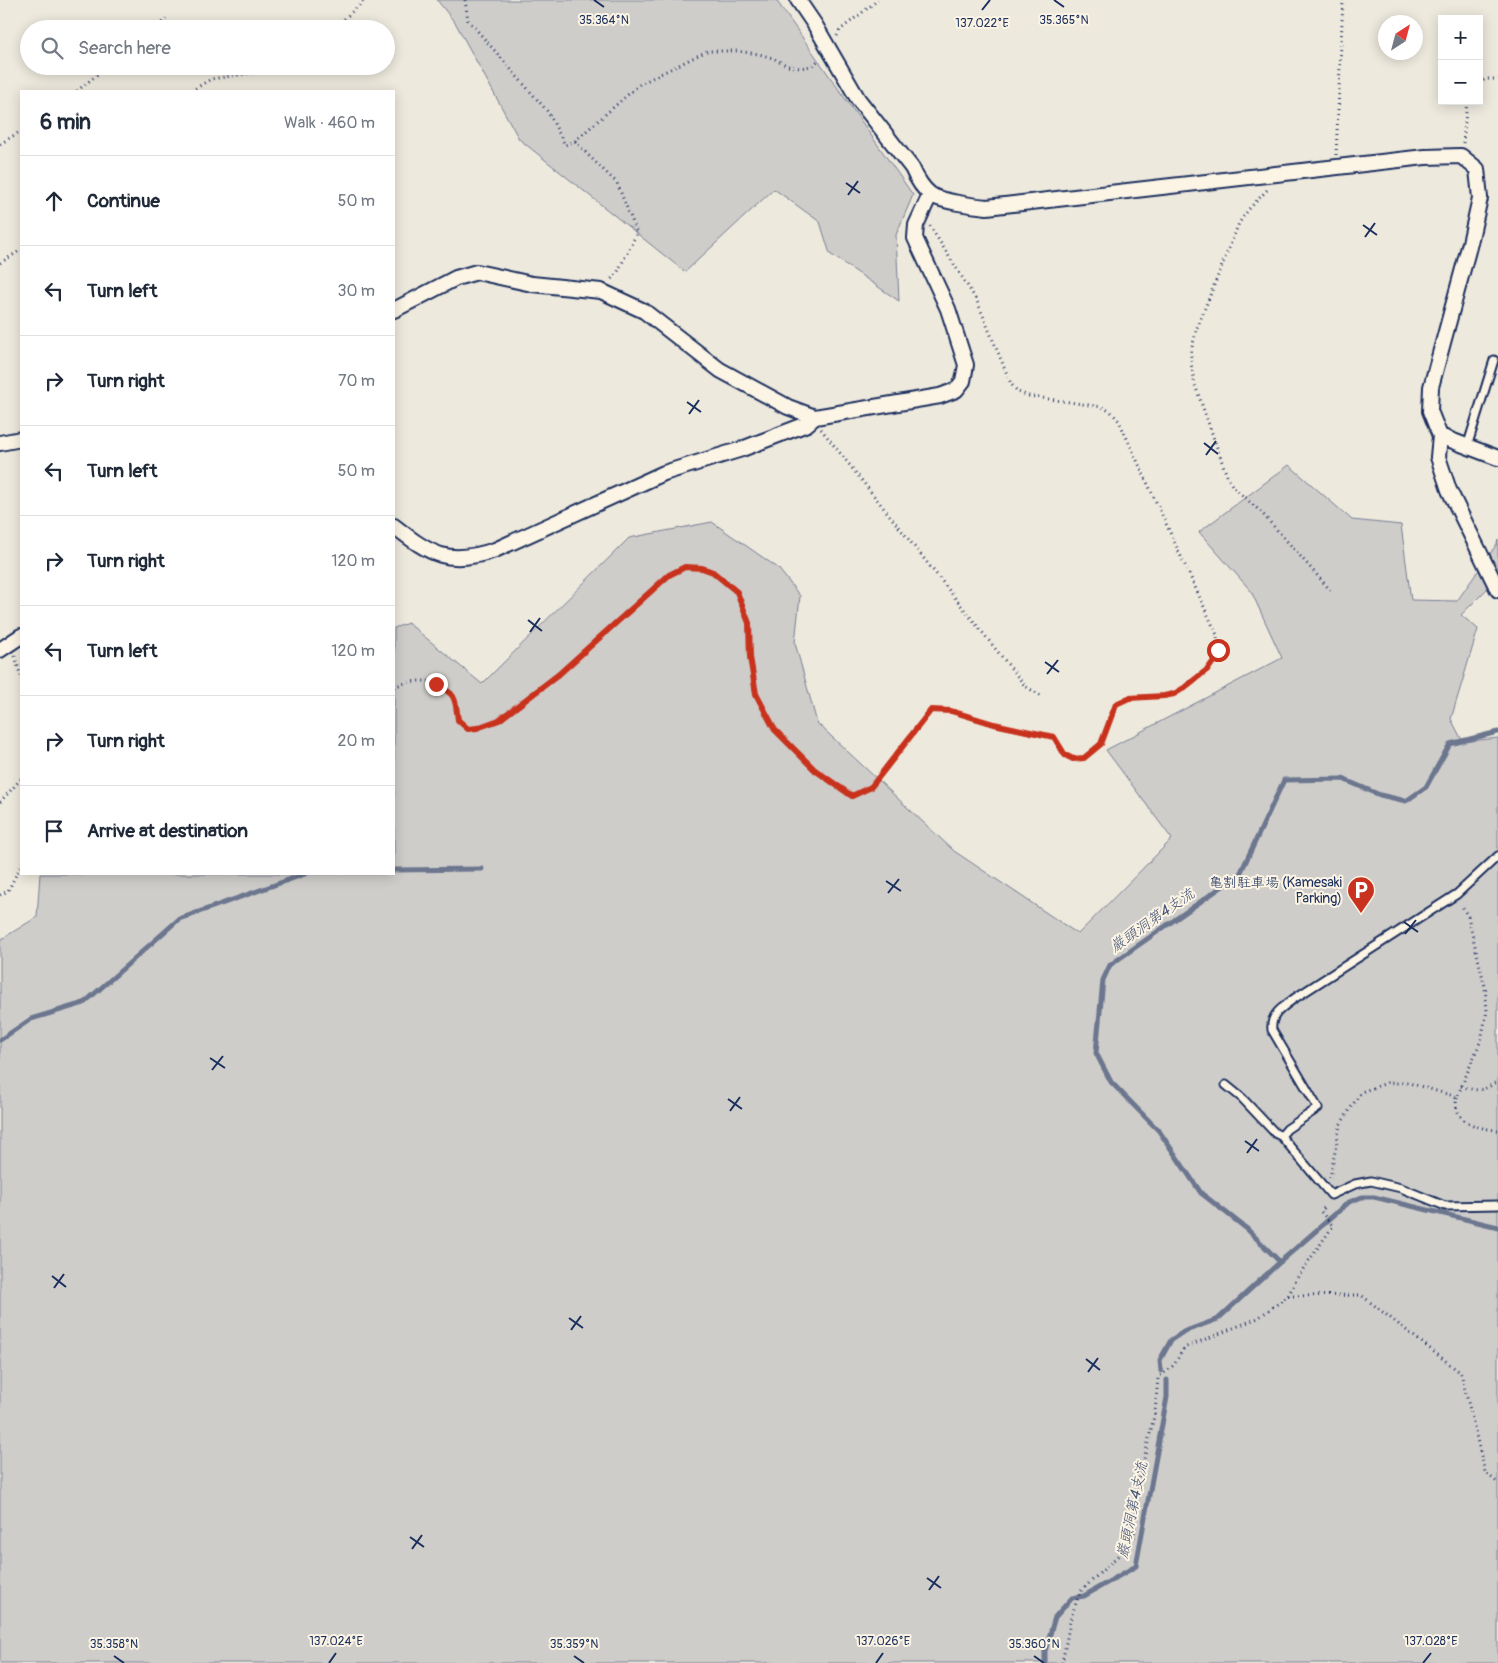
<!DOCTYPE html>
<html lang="en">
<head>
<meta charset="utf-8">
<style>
	:root { --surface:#fff; --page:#f2f2f3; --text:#1f2937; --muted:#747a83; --line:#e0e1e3 }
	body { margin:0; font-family:Pangolin,"Klee One",sans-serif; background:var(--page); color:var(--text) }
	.controls { position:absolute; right:15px; top:15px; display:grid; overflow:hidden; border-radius:0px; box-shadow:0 2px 12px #0003 }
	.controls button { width:45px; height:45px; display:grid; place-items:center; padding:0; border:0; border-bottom:1px solid var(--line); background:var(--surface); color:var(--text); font:25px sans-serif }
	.compass { position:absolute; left:1378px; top:15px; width:45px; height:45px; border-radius:50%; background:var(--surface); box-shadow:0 2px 12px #0003; rotate:36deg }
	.stop { position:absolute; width:15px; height:15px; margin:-11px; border:4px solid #c8321e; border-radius:50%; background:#fff }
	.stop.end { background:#c8321e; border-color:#fff; box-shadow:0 1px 5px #0008 }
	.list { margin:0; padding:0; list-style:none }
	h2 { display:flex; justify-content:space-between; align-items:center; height:65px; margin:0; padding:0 20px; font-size:21px }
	h2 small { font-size:16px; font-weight:400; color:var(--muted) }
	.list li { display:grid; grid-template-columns:32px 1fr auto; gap:15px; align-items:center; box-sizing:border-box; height:90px; padding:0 20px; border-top:1px solid var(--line) }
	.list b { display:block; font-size:19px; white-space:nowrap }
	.list em { font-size:16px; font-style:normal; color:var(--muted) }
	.icon { flex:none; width:28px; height:28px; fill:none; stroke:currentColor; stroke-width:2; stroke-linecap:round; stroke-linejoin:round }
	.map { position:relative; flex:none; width:1498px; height:1663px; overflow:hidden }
	.search { position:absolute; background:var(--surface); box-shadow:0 2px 12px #0003; left:20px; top:20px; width:375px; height:55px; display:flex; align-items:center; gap:12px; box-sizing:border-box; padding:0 18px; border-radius:28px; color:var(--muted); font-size:19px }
	.panel { position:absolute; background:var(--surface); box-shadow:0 2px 12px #0003; left:20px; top:90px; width:375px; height:785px; border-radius:0px }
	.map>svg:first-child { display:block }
	.green { fill:#cfcdca; stroke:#757e94 }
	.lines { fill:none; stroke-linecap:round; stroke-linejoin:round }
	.stream { stroke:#6c778f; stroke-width:5 }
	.lane-casing { stroke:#1b2f5e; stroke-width:11 }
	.street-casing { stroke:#1b2f5e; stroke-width:18 }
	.path { stroke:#1b2f5e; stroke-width:3; stroke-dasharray:1 4; stroke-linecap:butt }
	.lane { stroke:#fcf5e5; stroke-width:7 }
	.street { stroke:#fcf5e5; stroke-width:14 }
	.route { stroke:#c8321e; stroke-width:6 }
	.ticks { fill:none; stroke:#1b2f5e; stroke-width:2 }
	.labels { text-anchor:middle; stroke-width:4; stroke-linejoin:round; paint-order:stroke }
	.poi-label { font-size:14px; fill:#1b2f5e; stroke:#fcf5e5; text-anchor:end }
	.water-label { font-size:15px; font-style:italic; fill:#445376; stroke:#fcf5e5 }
	.ticks-label { font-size:12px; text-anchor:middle; fill:#1b2f5e; stroke:#fcf5e5; stroke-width:4; stroke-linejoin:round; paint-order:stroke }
</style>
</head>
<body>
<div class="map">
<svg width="1498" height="1663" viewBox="0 0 1498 1663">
	<rect width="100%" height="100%" fill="#eee9dd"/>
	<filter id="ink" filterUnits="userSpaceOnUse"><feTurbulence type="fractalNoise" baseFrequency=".02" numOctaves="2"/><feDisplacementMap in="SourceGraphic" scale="10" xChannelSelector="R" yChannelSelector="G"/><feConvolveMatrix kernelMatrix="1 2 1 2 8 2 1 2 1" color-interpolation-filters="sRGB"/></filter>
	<g filter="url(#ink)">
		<path class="green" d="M 437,0 L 776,0 L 913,195 L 896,235 L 899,301 L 830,254 L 820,222 L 774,189 L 685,272 L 519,139 L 456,24 Z
			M 1289,465 L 1352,520 L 1401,525 L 1411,600 L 1457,601 L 1497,544 L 1498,540 L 1498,578 L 1461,615 L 1478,629 L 1451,719 L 1463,742 L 1498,738 L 1498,1663 L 0,1663 L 0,940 L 37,917 L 40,874 L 394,874 L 394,628 L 408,623 L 482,684 L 629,538 L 712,522 L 778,568 L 800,596 L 795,643 L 817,723 L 954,851 L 1078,934 L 1172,839 L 1106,750 L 1282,658 L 1251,591 L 1199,532 Z"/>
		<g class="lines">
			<path class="stream" d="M 394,870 L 482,869
				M 0,1040 L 31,1019 L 84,1003 L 179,919 L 305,874
				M 1280,1262 L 1349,1202 L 1362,1197 L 1374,1197 L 1498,1227
				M 1161,1371 L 1160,1360 L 1171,1340 L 1183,1332 L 1218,1319 L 1280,1262 L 1247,1229 L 1201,1193 L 1159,1131 L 1111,1082 L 1096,1053 L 1103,980 L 1110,965 L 1240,874 L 1284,780 L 1343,779 L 1380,795 L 1406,801 L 1426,787 L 1450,744 L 1498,732
				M 1045,1663 L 1045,1651 L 1055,1617 L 1072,1598 L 1084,1596 L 1136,1566 L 1167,1397 L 1167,1380"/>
			<g class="lane-casing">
				<path id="lane" d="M 1467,447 L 1494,360
					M 1226,1085 L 1242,1098 L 1275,1133 L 1281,1136 L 1331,1195 L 1355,1184 L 1371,1181 L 1401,1188 L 1445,1206 L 1498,1205
					M 1281,1136 L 1287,1129 L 1318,1108 L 1272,1030 C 1270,1014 1283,1007 1295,998 L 1457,894 L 1498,856"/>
			</g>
			<g class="street-casing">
				<path id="street" d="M 798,0 L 815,25 L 858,99 L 912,168 C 916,177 922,188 930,194 C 938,201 975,206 987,207 L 1425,157 L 1461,156 L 1477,169 L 1480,198 L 1470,243 L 1431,387 L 1430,411 L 1440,436 L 1438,457 L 1449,490 L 1498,590
					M 394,310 L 456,278 L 477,272 L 532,284 L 601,291 L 644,311 L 720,370 L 788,407 L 815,417 L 940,396 L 956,390 L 963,381 L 966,365 L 948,309 L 915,238 L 916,225 L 930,195
					M 1440,436 L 1498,458
					M 0,443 L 21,439
					M 394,526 C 431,555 448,566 495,550 L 664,473 L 742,449 L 807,424 L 815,417
					M 0,650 L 21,636"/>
			</g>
			<path class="path" d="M 465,0 L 468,20 L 548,112 L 565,145 L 575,141 L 640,84 L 707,51 L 736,51 L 759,54 L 773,58 L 788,66 L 800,68 L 811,66 L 819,60
				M 154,29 L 166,19
				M 333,29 L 365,0
				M 837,36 L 840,30 L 878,0
				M 1479,83 L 1486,79 L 1498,79
				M 77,91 L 108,66
				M 191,91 L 211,79 L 259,72 L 280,66
				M 575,141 L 588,155 L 617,183 L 637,233 L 618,271 L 610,281
				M 1463,143 L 1467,101
				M 0,144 L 21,131
				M 1336,155 L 1343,0
				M 1267,190 L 1249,209 L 1239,223 L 1197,328 L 1191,351 L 1191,363 L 1195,385 L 1227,476 L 1233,487 L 1261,512 L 1331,591
				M 0,263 L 21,250
				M 821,429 L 1025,686 L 1043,697
				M 15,656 L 21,677
				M 394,687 C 412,679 442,676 454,697 C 457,703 457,713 458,720 L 468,729 L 477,728 L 499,720 L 558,675 L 669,575 L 685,567 L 702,568 L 713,572 L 737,592 L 749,623 L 750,657 L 756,694 L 775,730 L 815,770 L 852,796 L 871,787 L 931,710 L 951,711 L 994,725 L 1054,737 L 1065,755 L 1073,759 L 1084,758 L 1101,743 L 1116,704 L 1129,698 L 1164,696 L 1174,694 L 1184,688 L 1208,669 L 1216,658 L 1218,650 L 1217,635 L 1119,421 L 1111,412 L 1102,407 L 1029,396 L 1018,392 L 1011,384 L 977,301 L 930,226
				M 0,802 L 21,779
				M 0,895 L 8,891 L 21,865
				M 1461,1086 C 1478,1092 1483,1091 1498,1081
				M 1457,1097 C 1451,1122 1479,1129 1498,1130
				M 1330,1178 L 1340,1125 L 1361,1092 L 1387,1083 L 1409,1083 L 1457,1097 L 1481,1040 L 1487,1011 L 1485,987 L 1468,917 L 1461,904
				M 1288,1296 L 1361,1295 L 1461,1373 L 1485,1472 L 1498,1483
				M 1062,1663 L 1071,1617 L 1080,1592 L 1126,1548 L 1134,1537 L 1139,1481 L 1155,1412 L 1158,1378 L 1174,1365 L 1184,1348 L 1258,1318 L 1288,1296 L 1299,1275 L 1333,1226 L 1321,1212 L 1326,1205"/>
			<use href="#lane" class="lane"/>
			<use href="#street" class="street"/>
		</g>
	</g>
	<g class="lines" filter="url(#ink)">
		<path class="route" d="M 436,684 C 457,695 455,698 458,720 L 468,729 L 477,728 L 499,720 L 558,675 L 669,575 L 685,567 L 702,568 L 713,572 L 737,592 L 749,623 L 750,657 L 756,694 L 775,730 L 815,770 L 852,796 L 871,787 L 931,710 L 951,711 L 994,724 L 1054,737 L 1065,755 L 1073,759 L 1084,758 L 1101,744 L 1116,704 L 1129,698 L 1164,696 L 1174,694 L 1184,688 L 1208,669 L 1216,658 L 1218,650"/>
	</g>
	<path class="ticks" d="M 594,0 L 604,7M 1054,0 L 1064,7M 982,10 L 990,0M 846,183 L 860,193M 848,195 L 858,181M 1363,225 L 1377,235M 1365,237 L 1375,223M 687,402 L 701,412M 689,414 L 699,400M 1204,443 L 1218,454M 1206,455 L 1216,441M 528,620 L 542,631M 530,632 L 540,618M 1045,662 L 1059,672M 1047,674 L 1058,660M 886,881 L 901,891M 888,893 L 899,879M 1404,922 L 1418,932M 1405,934 L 1416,920M 210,1058 L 225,1068M 212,1070 L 223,1056M 728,1099 L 742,1109M 730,1111 L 740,1097M 1245,1141 L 1259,1151M 1247,1153 L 1257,1139M 52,1276 L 66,1287M 54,1288 L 64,1274M 569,1318 L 583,1328M 571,1330 L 581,1316M 1086,1359 L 1100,1370M 1088,1372 L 1098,1358M 410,1537 L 424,1547M 412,1549 L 422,1535M 927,1578 L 941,1588M 929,1590 L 939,1576M 114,1656 L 124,1663M 574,1656 L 584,1663M 1034,1656 L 1044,1663M 329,1663 L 336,1653M 876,1663 L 883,1653M 1423,1663 L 1431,1653"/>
	<defs>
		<g id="parking-pin" transform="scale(1.4375)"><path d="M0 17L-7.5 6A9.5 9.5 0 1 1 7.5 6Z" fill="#c8321e" stroke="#fcf5e5"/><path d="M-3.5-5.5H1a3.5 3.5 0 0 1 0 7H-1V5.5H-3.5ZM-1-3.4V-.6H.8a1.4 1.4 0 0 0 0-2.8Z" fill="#fff"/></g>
	</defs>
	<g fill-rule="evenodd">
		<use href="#parking-pin" x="1361" y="890"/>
	</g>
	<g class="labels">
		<g class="poi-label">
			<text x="1342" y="887">亀割駐車場 (Kamesaki<tspan x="1342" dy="16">Parking)</tspan></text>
		</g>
		<g class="water-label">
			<text transform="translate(1152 920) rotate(-35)" y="5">巌頭洞第4支流</text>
			<text transform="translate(1132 1510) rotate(-78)" y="5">巌頭洞第4支流</text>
		</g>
	</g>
	<g class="ticks-label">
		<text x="604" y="24">35.364°N</text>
		<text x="1064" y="24">35.365°N</text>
		<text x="982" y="27">137.022°E</text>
		<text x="336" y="1645">137.024°E</text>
		<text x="883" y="1645">137.026°E</text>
		<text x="1431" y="1645">137.028°E</text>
		<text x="114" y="1648">35.358°N</text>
		<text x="574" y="1648">35.359°N</text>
		<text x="1034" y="1648">35.360°N</text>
	</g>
</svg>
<div class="controls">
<button>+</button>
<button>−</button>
</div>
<svg class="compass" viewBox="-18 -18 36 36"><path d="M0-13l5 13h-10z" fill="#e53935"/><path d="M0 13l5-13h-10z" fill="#747a83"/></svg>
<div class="stop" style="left:1218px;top:650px"></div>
<div class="stop end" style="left:436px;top:684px"></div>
<div class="search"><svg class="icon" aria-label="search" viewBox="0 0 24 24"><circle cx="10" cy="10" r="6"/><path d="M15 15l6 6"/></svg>Search here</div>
<section class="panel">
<h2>6 min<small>Walk · 460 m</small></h2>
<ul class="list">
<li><svg class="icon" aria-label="ahead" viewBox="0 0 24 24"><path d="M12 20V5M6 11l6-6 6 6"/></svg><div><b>Continue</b></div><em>50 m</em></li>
<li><svg class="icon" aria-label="left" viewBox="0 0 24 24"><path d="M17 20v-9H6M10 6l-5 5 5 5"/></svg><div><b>Turn left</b></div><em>30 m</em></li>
<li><svg class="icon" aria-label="right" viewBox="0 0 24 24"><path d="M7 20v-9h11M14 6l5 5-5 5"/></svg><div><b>Turn right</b></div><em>70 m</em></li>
<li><svg class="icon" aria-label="left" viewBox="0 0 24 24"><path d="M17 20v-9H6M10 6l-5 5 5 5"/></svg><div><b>Turn left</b></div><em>50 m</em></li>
<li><svg class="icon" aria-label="right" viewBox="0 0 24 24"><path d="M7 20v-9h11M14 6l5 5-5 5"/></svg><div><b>Turn right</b></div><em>120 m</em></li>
<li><svg class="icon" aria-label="left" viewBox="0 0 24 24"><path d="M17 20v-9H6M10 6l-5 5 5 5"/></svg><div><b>Turn left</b></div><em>120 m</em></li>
<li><svg class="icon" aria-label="right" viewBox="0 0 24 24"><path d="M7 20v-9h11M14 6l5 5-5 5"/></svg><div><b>Turn right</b></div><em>20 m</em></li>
<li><svg class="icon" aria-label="arrive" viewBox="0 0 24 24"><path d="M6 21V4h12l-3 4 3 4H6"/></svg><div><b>Arrive at destination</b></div></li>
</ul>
</section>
</div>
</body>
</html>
